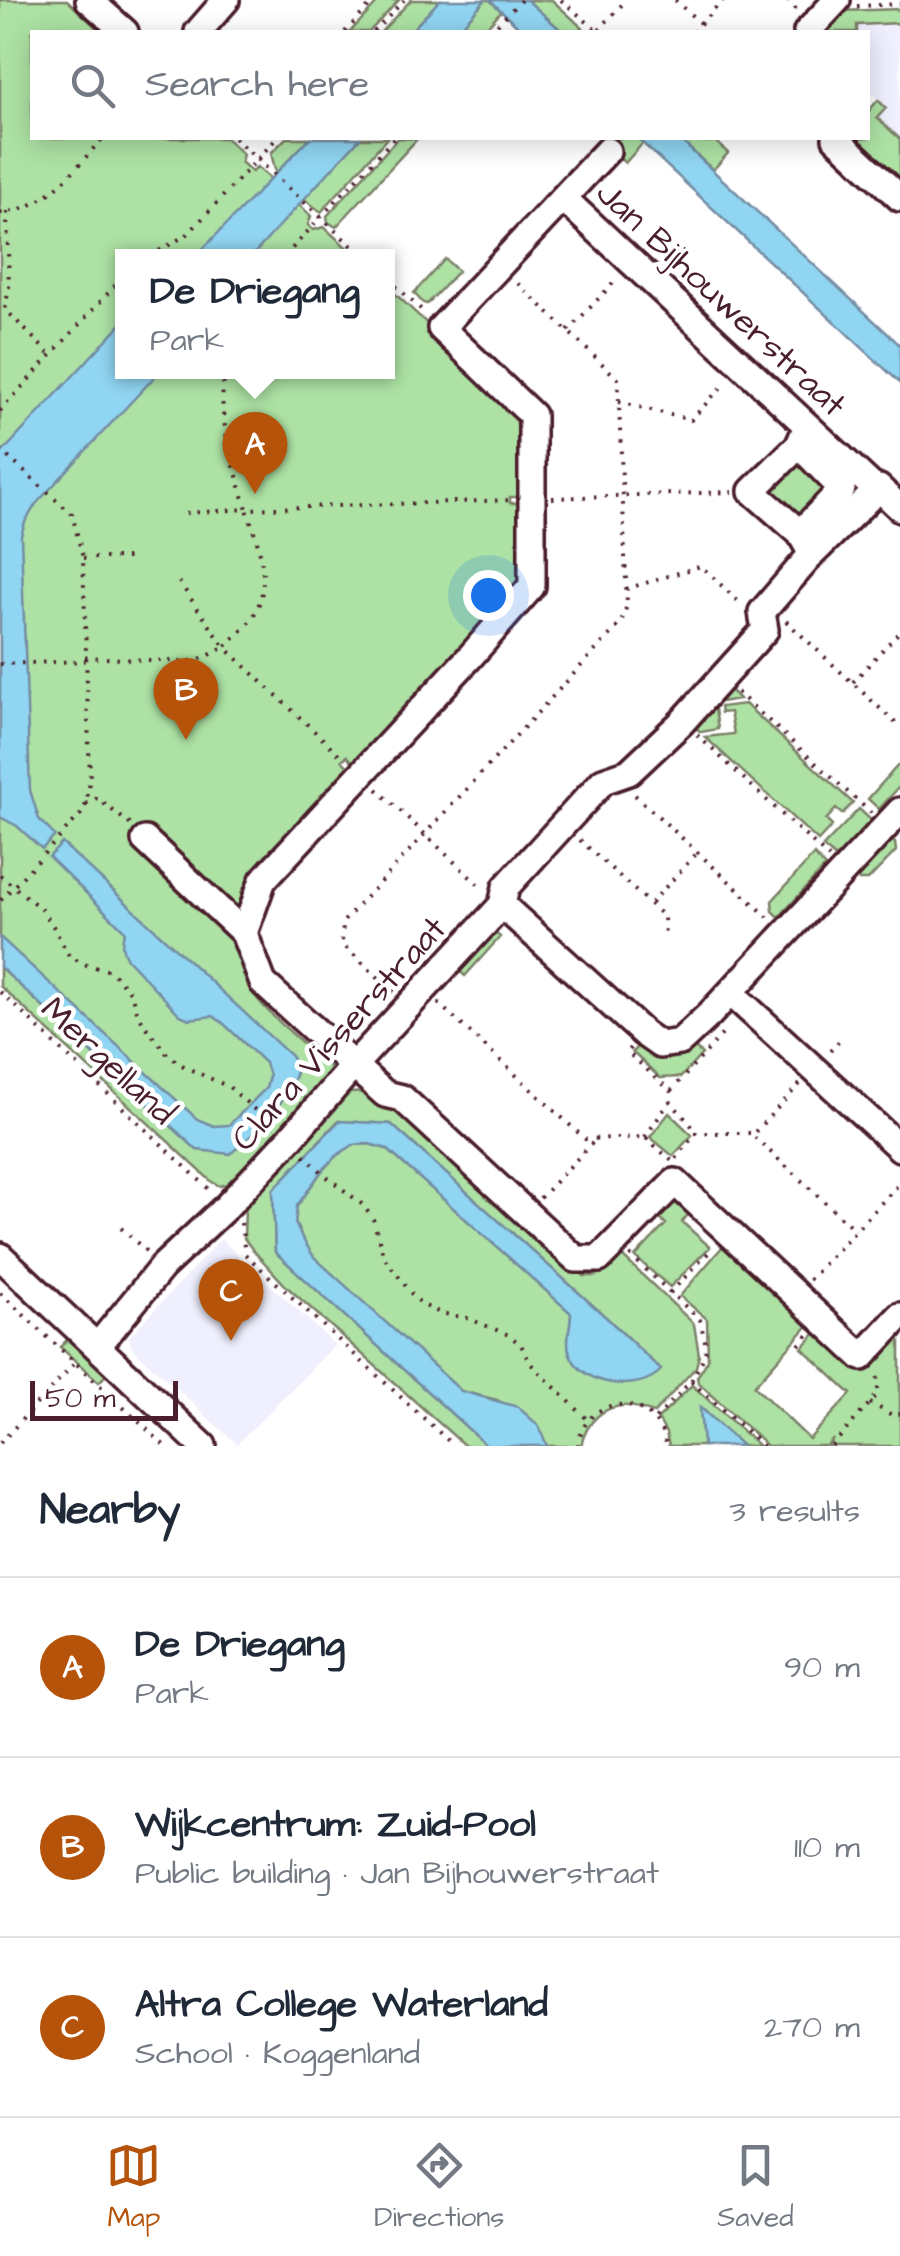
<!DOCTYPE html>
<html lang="en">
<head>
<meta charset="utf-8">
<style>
	:root { --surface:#fff; --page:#f2f2f3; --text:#1f2937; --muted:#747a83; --line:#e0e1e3; --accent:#b45309 }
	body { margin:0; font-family:"Architects Daughter",sans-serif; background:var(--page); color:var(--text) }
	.scale { position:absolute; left:30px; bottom:25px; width:148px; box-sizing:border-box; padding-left:10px; border:5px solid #4a1f2b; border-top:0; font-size:28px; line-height:35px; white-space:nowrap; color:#4a1f2b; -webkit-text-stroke:8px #fff; paint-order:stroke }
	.you { position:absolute; left:488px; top:595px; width:35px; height:35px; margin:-25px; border:8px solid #fff; border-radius:50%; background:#1a73e8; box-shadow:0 0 0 15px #1a73e833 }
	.badge { display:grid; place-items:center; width:65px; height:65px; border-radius:50%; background:var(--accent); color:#fff; font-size:32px; font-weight:700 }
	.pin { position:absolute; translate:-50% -82px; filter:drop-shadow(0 2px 5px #0008) }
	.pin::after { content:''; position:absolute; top:52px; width:35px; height:30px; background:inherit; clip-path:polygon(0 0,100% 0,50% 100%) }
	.popup { position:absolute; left:115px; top:249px; width:280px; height:130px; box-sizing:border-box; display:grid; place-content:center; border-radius:0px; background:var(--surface); filter:drop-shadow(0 2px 8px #0005); font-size:32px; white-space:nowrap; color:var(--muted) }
	.popup b { font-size:38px; color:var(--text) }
	.popup::after { content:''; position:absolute; left:50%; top:100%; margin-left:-20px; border:20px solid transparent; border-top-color:var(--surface) }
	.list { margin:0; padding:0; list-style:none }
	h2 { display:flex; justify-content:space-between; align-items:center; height:130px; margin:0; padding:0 40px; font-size:42px }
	h2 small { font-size:32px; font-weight:400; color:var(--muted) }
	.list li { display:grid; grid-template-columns:65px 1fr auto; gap:30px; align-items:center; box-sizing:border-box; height:180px; padding:0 40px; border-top:2px solid var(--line) }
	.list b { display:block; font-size:38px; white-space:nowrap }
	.list p { margin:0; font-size:32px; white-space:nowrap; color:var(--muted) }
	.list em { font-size:32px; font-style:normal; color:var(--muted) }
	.icon { flex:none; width:55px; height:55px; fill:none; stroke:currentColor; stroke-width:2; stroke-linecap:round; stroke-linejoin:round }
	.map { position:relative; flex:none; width:900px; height:1446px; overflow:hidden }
	.search { position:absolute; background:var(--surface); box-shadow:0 5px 25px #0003; left:30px; right:30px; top:30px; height:110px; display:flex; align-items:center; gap:25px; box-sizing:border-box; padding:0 35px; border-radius:0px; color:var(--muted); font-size:38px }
	.sheet { height:670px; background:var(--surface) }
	nav { display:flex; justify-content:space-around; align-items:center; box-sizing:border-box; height:140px; border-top:2px solid var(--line); background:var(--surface); font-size:28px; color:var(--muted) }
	nav a { display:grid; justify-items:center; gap:5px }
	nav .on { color:var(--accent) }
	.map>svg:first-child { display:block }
	.built { fill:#efeffe }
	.green { fill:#ade2a4; stroke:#7c8068; stroke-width:2.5 }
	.water { fill:#90d5f2; stroke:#748ca2; stroke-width:2.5 }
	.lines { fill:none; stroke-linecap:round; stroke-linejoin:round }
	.minor-casing { stroke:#4a1f2b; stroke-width:32 }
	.path { stroke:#4a1f2b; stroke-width:4; stroke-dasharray:2.5 8; stroke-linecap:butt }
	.minor { stroke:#fff; stroke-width:25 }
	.labels { text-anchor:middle; stroke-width:9; stroke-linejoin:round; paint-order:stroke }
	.street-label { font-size:35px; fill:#4a1f2b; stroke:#fff }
</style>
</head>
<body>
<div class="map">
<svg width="900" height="1446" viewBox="0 0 900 1446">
	<rect width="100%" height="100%" fill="#fff"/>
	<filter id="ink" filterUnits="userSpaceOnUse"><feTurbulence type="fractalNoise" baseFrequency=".01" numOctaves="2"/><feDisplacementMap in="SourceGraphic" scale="20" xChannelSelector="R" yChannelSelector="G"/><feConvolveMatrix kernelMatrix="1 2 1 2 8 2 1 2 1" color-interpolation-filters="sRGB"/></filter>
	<g filter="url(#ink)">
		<path class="built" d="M 900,24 L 900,139 L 877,118 L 886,108 L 868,89 L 868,32 L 857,32 L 857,26 Z
			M 221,1239 L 335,1345 L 237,1444 L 132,1348 L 129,1337 Z"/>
		<path class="green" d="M 0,0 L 67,0 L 101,32 L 32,32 L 32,138 L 226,138 L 243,154 L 241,162 L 252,172 L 257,167 L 271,179 L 266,184 L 294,210 L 299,204 L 311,216 L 308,225 L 313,230 L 324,227 L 356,256 L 122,256 L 122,372 L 388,372 L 388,287 L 432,328 L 427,334 L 514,414 L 519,426 L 521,440 L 520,497 L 510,497 L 510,503 L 519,503 L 521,573 L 513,592 L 355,764 L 347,756 L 342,760 L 349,768 L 252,872 L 241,893 L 247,901 L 244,908 L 221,923 L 247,959 L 241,966 C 249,1000 282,1024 306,1046 L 313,1043 L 320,1049 L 317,1055 L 332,1069 L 235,1177 L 227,1184 L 220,1186 L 212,1182 L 0,986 L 0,967 L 197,1150 L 242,1144 C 262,1122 293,1097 297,1066 L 282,1060 L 266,1104 L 224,1140 L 199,1131 L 0,953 Z
			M 380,0 L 399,0 L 369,32 L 350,32 Z
			M 411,0 L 440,0 L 410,32 L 381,32 Z
			M 485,0 L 490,0 L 501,11 L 482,32 L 456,32 Z
			M 527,0 L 552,0 L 587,32 L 563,32 Z
			M 900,9 L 900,23 L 857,25 L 857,32 L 820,32 L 839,11 Z
			M 878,100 L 886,108 L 877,118 L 900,139 L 900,184 L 851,138 L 868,138 L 868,112 Z
			M 286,138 L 310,138 L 276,173 L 271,153 Z
			M 360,138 L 387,138 L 321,212 L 304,199 Z
			M 398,138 L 417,139 L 336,227 L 328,222 L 327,216 Z
			M 606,138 L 637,138 L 643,143 L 625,163 L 615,154 L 616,147 Z
			M 678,138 L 700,138 L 705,142 L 715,141 L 728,153 L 713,170 Z
			M 445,259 L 458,271 L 427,304 L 423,303 L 414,293 Z
			M 798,463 L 826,489 L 801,517 L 773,491 Z
			M 728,688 L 739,699 L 714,703 L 718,729 L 701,732 L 692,725 Z
			M 745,704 L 853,803 L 842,814 L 836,809 L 826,820 L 832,826 L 818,841 L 705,737 L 734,734 L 730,712 L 721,713 L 720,707 Z
			M 900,763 L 900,786 L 879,809 L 868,799 Z
			M 859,809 L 874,823 L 839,861 L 823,847 Z
			M 887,836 L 895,843 L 896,851 L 868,880 L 859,880 L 854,875 Z
			M 814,855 L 825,867 L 779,917 L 773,911 L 772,901 Z
			M 490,929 L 500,937 L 465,976 L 455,967 Z
			M 642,1042 C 665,1057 668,1062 692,1045 L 702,1054 L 681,1077 L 660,1078 L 632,1052 Z
			M 372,1092 L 401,1104 L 584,1276 L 596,1276 L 618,1252 L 694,1324 L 699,1355 L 696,1367 L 654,1413 C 646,1411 638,1407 629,1406 C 604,1404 586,1422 581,1446 L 547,1446 L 538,1425 L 497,1400 L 461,1391 L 313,1257 L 302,1238 L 295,1223 L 297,1206 L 321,1172 L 336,1156 L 352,1145 L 369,1144 L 387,1149 L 571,1313 L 571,1322 L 661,1370 L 608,1319 L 391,1124 L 338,1121 L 273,1190 L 275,1252 L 487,1446 L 465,1446 L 286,1286 L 252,1249 L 244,1238 L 245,1207 L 248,1194 L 348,1093 Z
			M 669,1113 L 692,1135 L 673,1156 L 650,1137 Z
			M 683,1203 L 691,1211 L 682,1222 L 710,1247 L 670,1287 L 635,1257 L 666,1224 L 654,1213 L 663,1204 Z
			M 729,1239 L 812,1321 L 754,1386 L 809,1439 L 851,1394 L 802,1348 L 821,1328 L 887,1348 L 900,1336 L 900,1446 L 829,1446 L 833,1439 L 827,1446 L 767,1446 L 698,1382 L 697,1377 L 708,1360 L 707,1319 L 680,1296 Z
			M 71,1336 L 109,1372 L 99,1382 L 60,1347 Z
			M 692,1385 L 759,1446 L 742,1446 L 701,1408 L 703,1446 L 669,1446 L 666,1433 L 658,1419 Z"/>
		<path class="water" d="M 440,0 L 485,0 L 456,32 L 410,32 Z
			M 490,0 L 527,0 L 563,32 L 524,32 Z
			M 310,138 L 360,138 L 252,256 L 196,256 Z
			M 637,138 L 678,138 L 900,345 L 900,383 Z
			M 122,323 L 122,372 L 159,372 L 36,504 L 25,522 L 21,536 L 30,790 L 39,819 L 55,836 L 42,849 L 17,826 L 0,817 L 0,455 Z
			M 62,843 L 291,1056 L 297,1066 C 293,1097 254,1135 230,1154 L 197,1150 L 0,967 L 0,937 L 197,1119 L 214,1126 L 229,1125 L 266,1088 L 269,1076 L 265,1063 L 223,1023 L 213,1016 L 189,1019 L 180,1015 L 127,959 C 122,950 120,942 125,932 L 123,929 L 49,857 Z
			M 339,1121 L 391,1124 L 608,1319 L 661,1370 C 639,1394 582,1386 570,1354 C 565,1342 571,1325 571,1313 L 387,1149 L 369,1144 L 353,1145 L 336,1156 L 321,1172 L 297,1206 L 295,1223 L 302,1238 L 314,1257 L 461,1391 L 518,1407 L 538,1425 L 547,1446 L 487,1446 L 275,1252 L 273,1190 Z
			M 700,1407 L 742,1446 L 703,1446 Z"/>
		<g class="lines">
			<g class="minor-casing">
				<path id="minor" d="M 89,0 L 125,32
					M 198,32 L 226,0
					M 807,32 L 837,0
					M 836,138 L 900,198
					M 607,151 L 441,328 L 532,415 L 532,586 L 469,658 L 263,880 L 244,933 L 263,983 L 385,1094 L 402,1098 L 576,1259 L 599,1259 L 675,1182 L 862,1357 L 900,1316
					M 563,198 L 877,491
					M 807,426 L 799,445 L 752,491 L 800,533 L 812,554
					M 799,445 L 842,489 L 800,533
					M 145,840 L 244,933
					M 502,905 L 506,887 L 603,781 L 629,772 L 682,722 L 765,630 L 762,612 L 812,554 L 879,488 L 900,508
					M 731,993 L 900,1148
					M 0,1256 L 203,1446
					M 97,1347 L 162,1267 L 227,1206 L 289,1140 L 353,1066 L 502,905 L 643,1033 L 660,1045 L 680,1042 L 710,1014 L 900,811"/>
			</g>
			<path class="path" d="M 561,0 L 599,32
				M 675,0 L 701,24
				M 787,0 L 799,12
				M 857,6 L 900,4
				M 599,30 L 626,0
				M 345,32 L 375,0
				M 374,32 L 404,0
				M 490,32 L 521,0
				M 693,32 L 723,0
				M 234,138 L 363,256
				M 7,212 L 9,287 L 5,309 L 51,356
				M 0,213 C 48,209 73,170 103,138
				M 150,256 L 188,234 L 277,138
				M 285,256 L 394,138
				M 388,279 L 425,313
				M 568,331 L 616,280
				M 226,372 C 214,413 235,468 247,509 L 512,500
				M 619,402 L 691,420 L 726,382
				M 0,411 L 122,278
				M 0,450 L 72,514 L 83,558 L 90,780 L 86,804 L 81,814 L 0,901
				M 552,498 L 732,492
				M 186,513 L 247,509 C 258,544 274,584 252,618 C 245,629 234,638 225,647 L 344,759
				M 83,558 L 131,558
				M 626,589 L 701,566 L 742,605
				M 786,621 L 900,727
				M 85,657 L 187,662 L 206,657 L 225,647 L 179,582
				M 0,664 L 85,661
				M 853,682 L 900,631
				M 737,692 L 871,813
				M 697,735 L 829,858
				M 377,789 L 483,889
				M 635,795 L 768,917
				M 86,804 L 97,798 L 131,825
				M 580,840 L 664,917 L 665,938
				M 0,875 L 41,909 L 53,926 L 69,956 L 86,965 L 111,971 L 131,993 L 135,1007 L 145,1026 L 168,1055 L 185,1067 L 229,1087 L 272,1125
				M 651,903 L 697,853
				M 0,992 L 211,1191
				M 394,992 L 342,944 L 343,922 L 621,623 L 627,605 L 618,379 L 513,279
				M 438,1003 L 585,1139 L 645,1137
				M 630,1048 L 627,1052 L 671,1091 L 670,1101 L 691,1125 L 695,1133
				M 830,1051 L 841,1039
				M 800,1084 L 752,1135 L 855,1230
				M 671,1091 L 727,1029
				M 695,1133 L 754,1133
				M 645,1137 L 670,1101
				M 646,1138 L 673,1162
				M 304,1155 L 326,1176 L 363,1205 L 373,1219 L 384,1257 L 414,1297 L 423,1305 L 440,1313 L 467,1318 L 509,1335 L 521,1345 L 530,1363 L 588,1420
				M 676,1159 L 694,1135
				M 540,1198 L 595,1140
				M 241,1223 L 245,1254 L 454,1446
				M 121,1228 L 147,1252
				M 630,1255 L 700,1320 L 706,1346 L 705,1355 L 691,1381 L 655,1419
				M 809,1280 L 900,1183
				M 0,1293 L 165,1446
				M 670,1293 L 712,1249
				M 799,1345 L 809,1334
				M 691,1381 L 763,1446
				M 870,1403 L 892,1415 L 900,1414
				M 0,1443 L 75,1363
				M 578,1446 C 585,1391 657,1391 666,1446
				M 832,1446 L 878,1394 L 878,1379 L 875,1374"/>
			<use href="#minor" class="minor"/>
		</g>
	</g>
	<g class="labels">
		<g class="street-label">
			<text transform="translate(722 298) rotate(43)" y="12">Jan Bijhouwerstraat</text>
			<text transform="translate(338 1033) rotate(-48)" y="12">Clara Visserstraat</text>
			<text transform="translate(109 1060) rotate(43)" y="12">Mergelland</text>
		</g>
	</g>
</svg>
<div class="scale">50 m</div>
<div class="you"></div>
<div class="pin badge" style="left:255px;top:494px">A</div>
<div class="popup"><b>De Driegang</b>Park</div>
<div class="pin badge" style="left:186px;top:740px">B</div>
<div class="pin badge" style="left:231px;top:1341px">C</div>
<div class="search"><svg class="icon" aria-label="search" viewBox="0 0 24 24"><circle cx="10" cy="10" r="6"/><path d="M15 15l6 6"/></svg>Search here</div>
</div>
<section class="sheet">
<h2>Nearby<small>3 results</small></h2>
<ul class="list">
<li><span class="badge">A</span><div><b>De Driegang</b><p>Park</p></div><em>90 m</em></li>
<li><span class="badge">B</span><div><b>Wijkcentrum: Zuid-Pool</b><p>Public building · Jan Bijhouwerstraat</p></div><em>110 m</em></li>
<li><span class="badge">C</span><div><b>Altra College Waterland</b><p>School · Koggenland</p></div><em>270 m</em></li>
</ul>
</section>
<nav>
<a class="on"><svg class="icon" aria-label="map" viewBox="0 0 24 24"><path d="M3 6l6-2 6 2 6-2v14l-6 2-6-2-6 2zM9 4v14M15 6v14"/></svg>Map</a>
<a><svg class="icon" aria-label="directions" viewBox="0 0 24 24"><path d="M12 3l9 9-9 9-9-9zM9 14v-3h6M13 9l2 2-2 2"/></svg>Directions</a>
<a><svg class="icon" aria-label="saved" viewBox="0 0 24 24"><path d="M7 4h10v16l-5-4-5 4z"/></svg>Saved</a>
</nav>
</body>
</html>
